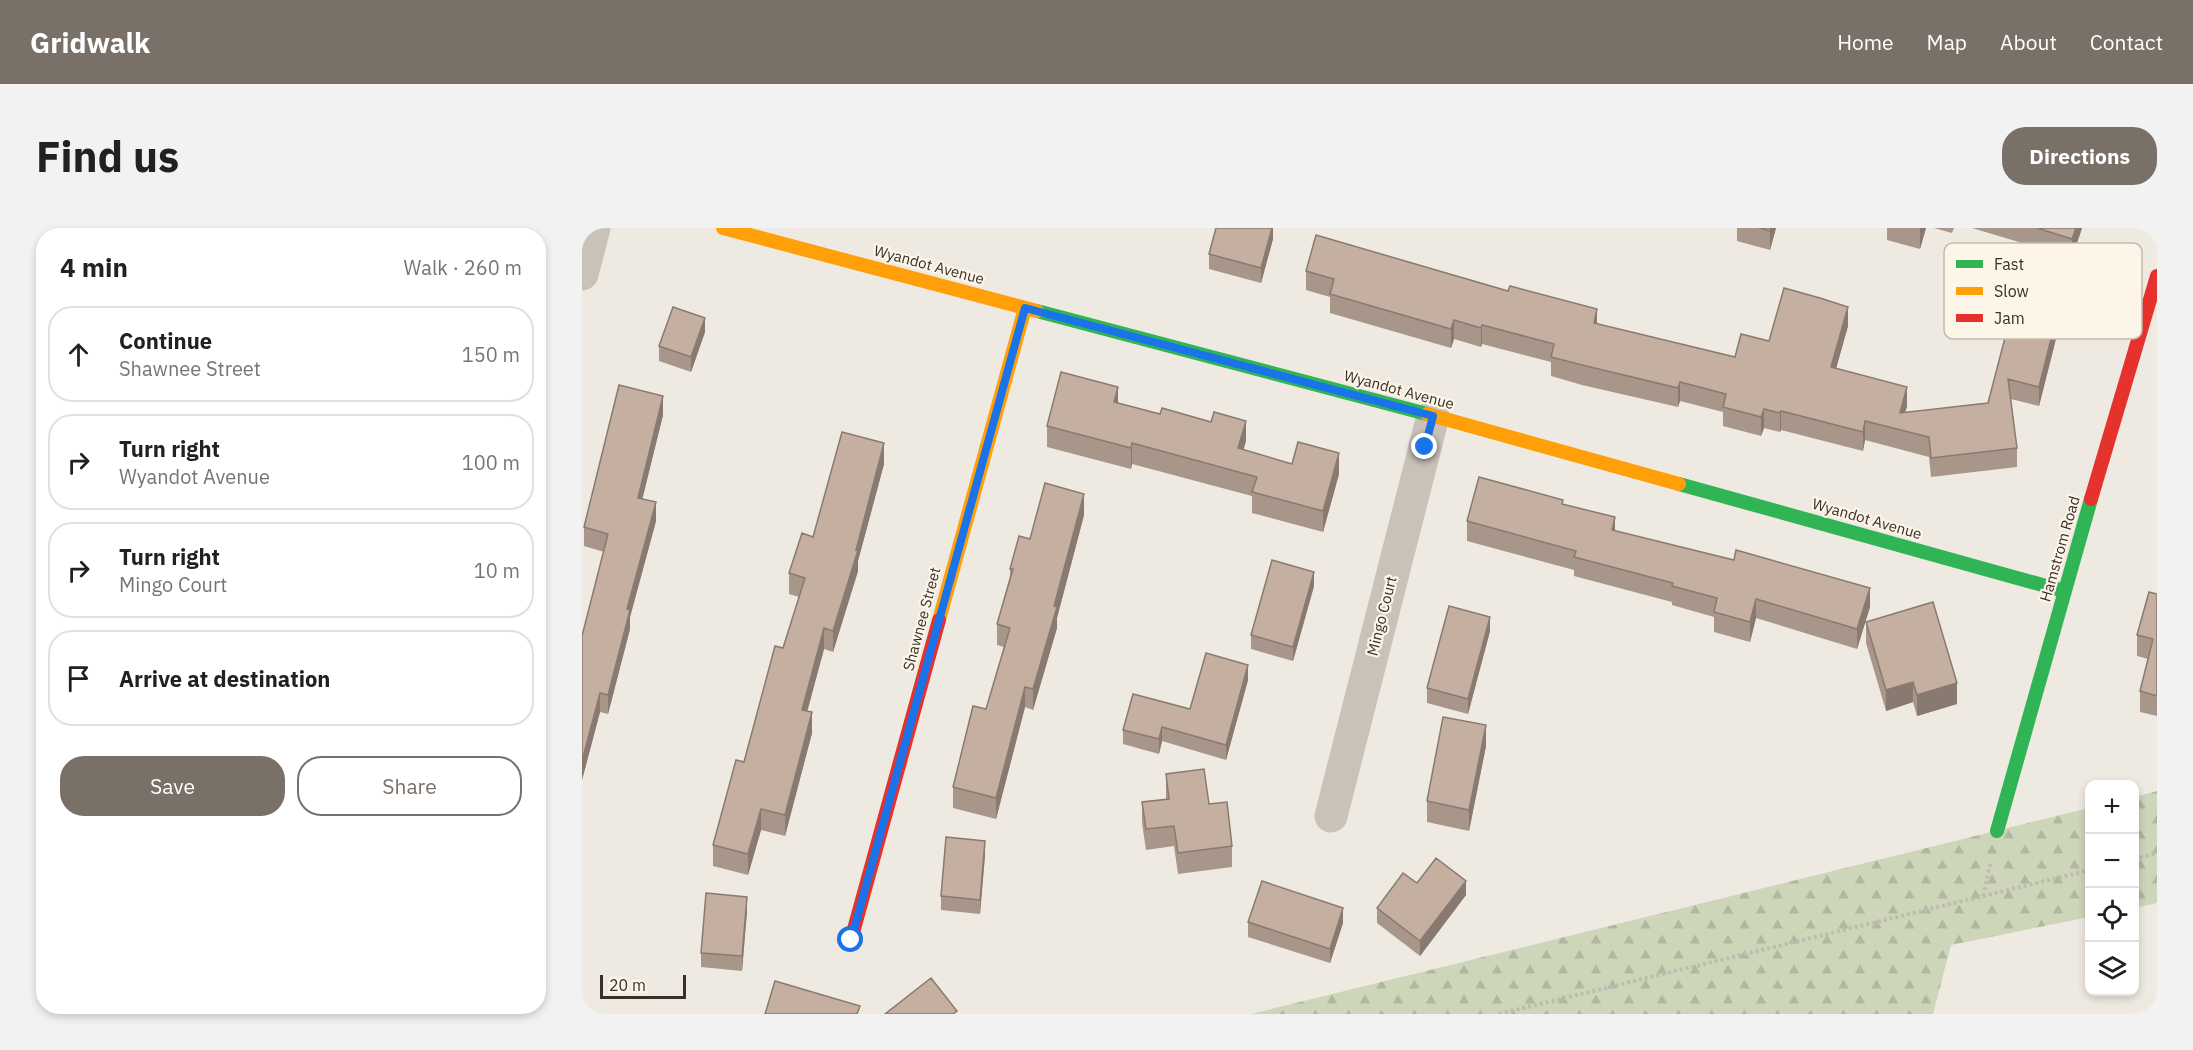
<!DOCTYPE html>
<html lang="en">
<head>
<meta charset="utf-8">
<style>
	:root { --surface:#fff; --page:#f2f2f2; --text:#202124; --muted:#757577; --line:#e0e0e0; --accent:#797068 }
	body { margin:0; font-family:"IBM Plex Sans",sans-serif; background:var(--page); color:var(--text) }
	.controls { position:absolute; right:18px; bottom:18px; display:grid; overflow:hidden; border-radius:12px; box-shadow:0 3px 9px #0003 }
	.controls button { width:54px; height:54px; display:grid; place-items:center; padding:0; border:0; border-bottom:2px solid var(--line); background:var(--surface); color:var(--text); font:30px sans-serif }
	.scale { position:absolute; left:18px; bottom:15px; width:86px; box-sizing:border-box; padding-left:6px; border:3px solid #392f27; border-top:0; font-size:16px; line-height:21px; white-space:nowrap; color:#392f27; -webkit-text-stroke:4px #fcf5e8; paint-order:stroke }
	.stop { position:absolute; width:18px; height:18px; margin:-14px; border:4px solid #1a73e8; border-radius:50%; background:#fff }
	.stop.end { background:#1a73e8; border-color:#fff; box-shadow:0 2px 6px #0008 }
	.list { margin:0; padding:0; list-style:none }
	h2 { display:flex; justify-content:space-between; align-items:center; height:78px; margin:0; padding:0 24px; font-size:26px }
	h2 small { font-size:20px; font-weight:400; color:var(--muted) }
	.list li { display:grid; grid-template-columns:39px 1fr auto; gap:18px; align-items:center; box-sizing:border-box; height:96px; margin:0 12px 12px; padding:0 12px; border:2px solid var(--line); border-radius:24px }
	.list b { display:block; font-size:22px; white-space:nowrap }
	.list p { margin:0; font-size:20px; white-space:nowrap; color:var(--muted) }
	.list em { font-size:20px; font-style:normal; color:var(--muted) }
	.actions { display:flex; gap:12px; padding:18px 24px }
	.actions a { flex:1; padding:14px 0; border:2px solid var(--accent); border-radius:24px; text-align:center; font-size:21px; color:var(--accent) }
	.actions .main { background:var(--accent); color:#fff }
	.icon { flex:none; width:33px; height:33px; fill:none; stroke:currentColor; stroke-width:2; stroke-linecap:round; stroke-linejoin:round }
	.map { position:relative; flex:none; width:1575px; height:786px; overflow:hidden; border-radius:24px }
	header { display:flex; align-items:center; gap:36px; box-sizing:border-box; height:84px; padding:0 30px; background:var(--accent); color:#fff }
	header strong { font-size:28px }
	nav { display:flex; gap:33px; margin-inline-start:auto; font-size:21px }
	.intro { display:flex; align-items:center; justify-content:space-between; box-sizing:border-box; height:144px; padding:0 36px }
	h1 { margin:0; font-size:42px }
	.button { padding:15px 27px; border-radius:24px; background:var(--accent); color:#fff; font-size:21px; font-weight:700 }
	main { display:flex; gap:36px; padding:0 36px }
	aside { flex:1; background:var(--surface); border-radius:24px; box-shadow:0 3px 9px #0003 }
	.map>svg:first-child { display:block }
	.forest { fill:url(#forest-firs) }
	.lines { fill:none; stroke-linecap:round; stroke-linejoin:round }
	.path { stroke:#c0bab2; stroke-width:4; stroke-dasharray:3 3; stroke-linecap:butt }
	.street { stroke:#c8c2b9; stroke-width:33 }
	.fast { stroke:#30b455; stroke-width:14 }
	.slow { stroke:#ff9f0a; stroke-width:14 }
	.jam { stroke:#e5322d; stroke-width:14 }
	.wall { fill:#a9968a }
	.shaded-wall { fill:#897a71 }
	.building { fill:#c4afa1; stroke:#897a71; stroke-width:1.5 }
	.route { stroke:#1a73e8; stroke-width:8 }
	.labels { text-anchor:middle; stroke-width:4.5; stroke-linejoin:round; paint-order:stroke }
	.street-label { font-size:15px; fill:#392f27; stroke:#fcf5e8 }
	.key { fill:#fcf5e8; stroke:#c2baae; stroke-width:1.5 }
	.key-label { font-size:16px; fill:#392f27 }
</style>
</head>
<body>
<header>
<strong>Gridwalk</strong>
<nav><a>Home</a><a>Map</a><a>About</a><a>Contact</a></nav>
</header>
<div class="intro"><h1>Find us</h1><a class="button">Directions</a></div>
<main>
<aside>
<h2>4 min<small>Walk · 260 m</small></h2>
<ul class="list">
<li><svg class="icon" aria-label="ahead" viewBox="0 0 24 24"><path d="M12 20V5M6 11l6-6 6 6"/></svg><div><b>Continue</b><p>Shawnee Street</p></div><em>150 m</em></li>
<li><svg class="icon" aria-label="right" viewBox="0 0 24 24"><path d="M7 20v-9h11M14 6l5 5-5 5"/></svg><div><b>Turn right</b><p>Wyandot Avenue</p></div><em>100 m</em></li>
<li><svg class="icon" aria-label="right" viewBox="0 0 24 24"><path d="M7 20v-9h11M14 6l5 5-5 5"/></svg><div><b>Turn right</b><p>Mingo Court</p></div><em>10 m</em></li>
<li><svg class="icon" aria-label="arrive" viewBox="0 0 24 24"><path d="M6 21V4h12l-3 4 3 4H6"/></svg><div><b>Arrive at destination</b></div></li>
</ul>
<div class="actions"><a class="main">Save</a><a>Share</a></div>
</aside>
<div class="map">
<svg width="1575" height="786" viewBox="0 0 1575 786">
	<defs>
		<pattern id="forest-firs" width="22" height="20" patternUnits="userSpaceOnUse" patternTransform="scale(1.5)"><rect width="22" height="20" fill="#cdd6b9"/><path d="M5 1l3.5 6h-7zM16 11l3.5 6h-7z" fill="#b1b89f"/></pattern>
	</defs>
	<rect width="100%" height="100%" fill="#efeae1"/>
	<path class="forest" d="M 1575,563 L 1575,675 L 1553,680 L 1553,569 Z
		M 1507,580 L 1507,689 L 1369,717 L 1351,786 L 669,786 Z"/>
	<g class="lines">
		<path class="path" d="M 1552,631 L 1575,625
			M 1401,668 L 1409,633
			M 917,786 L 1508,642"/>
		<path class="street" d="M 0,46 L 12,0
			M 749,588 L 851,188"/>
		<path class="fast" d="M 455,83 L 845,186
			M 1097,256 L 1482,363
			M 1415,603 L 1509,271"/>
		<path class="slow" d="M 141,0 L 455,83
			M 845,186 L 1097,256
			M 357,392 L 443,80"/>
		<path class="jam" d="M 1509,271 L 1575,48
			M 269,712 L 357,392"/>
	</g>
	<path class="wall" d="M 691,0 L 691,11 L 679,55 L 627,41 L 627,26 Z
		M 1155,0 L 1194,0 L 1188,22 L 1155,13 Z
		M 1305,0 L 1344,0 L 1338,21 L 1305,12 Z
		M 1352,0 L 1372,0 L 1370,5 Z
		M 1390,0 L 1500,0 L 1490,30 Z
		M 724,43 L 1015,96 L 1153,129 L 1187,113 L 1266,98 L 1254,141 L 1325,178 L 1323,184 L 1406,175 L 1481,83 L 1457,178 L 1429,171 L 1435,220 L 1435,239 L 1349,249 L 1347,229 L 1283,212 L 1281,223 L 1199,202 L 1198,204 L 1182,200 L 1179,208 L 1141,198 L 1141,184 L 1098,173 L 1096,179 L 1000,157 L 969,148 L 969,134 L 900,116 L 899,119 L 872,111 L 869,120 L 748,85 L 748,69 L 724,62 Z
		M 123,104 L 109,144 L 77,133 L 77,118 Z
		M 536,175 L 664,213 L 661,222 L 710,236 L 757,246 L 741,304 L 670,285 L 670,268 L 550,236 L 549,241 L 465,219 L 465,198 Z
		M 81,187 L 60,271 L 74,293 L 48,389 L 48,401 L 26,486 L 18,484 L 0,552 L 22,324 L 2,318 L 2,299 Z
		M 302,236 L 276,333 L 276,343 L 251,424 L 242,421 L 225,483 L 230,505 L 203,608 L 179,602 L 166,647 L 131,638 L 131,617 L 162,534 L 201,420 L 217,369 L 207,366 L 207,345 L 231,309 Z
		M 981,276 L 1033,303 L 1288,379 L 1275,421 L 1174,390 L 1168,414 L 1132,404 L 1132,389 L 1090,377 L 1090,374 L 992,348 L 992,342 L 885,313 L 885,293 Z
		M 502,287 L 475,390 L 475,400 L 451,482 L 443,479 L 414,591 L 371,580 L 371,559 L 404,481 L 422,419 L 415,417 L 415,396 L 428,348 L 428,341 L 448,311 Z
		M 732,358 L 711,433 L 669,421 L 669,407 Z
		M 1575,366 L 1575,488 L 1558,484 L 1558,463 L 1566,431 L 1555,428 L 1555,407 Z
		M 1284,394 L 1375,476 L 1335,488 L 1331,474 L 1304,483 L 1284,415 Z
		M 908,403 L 886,486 L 845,475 L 845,460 Z
		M 666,452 L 644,532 L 580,513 L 577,526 L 541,516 L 541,502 L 608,481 Z
		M 904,518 L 887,603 L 845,594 L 845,573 Z
		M 584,546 L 627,576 L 650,618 L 650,639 L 596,646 L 592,618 L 564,622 L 560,595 L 560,574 L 584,571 Z
		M 403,627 L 398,686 L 359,682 L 359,668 Z
		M 835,655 L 884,667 L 838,728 L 795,695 L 795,680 Z
		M 165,683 L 160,743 L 119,739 L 119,725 Z
		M 666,694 L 761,695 L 748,735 L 666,709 Z"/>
	<path class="shaded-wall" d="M 690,0 L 691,0 L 691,11 L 679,55 L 679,40 Z
		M 1189,0 L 1194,0 L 1188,22 L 1188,3 Z
		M 1338,0 L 1344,0 L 1338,21 Z
		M 1494,0 L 1500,0 L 1490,30 L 1490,11 Z
		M 1481,63 L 1481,83 L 1457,178 L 1457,159 Z
		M 1266,79 L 1266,98 L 1249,158 L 1249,139 Z
		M 1015,81 L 1015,100 L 1012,95 Z
		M 123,90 L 123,104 L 109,144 L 109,129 Z
		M 872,92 L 872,111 L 869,120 L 869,101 Z
		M 900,97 L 900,116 L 899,119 L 899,100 Z
		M 1098,154 L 1098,173 L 1096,179 L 1096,160 Z
		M 536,159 L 536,180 L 532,174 Z
		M 1325,159 L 1325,178 L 1318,204 L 1318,185 Z
		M 81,168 L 81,187 L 56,289 L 56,270 Z
		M 1182,181 L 1182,200 L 1179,208 L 1179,189 Z
		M 1199,183 L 1199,202 L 1198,204 L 1198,185 Z
		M 664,193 L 664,213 L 656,241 L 656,220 Z
		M 1283,193 L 1283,212 L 1281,223 L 1281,204 Z
		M 302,215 L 302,236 L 276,333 L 276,343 L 251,424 L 251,403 Z
		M 550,215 L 550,236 L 549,241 L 549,220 Z
		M 757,225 L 757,246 L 741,304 L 741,283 Z
		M 502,266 L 502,287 L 475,390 L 475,400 L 451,482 L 451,461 Z
		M 74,274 L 74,293 L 48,389 L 48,401 L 26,486 L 26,467 L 45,381 Z
		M 1033,289 L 1033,309 L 1030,302 Z
		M 732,344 L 732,358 L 711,433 L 711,419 Z
		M 1288,360 L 1288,379 L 1275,421 L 1275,401 Z
		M 1174,371 L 1174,390 L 1168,414 L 1168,394 Z
		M 908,389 L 908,403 L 886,486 L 886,471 Z
		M 242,400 L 242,421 L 220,503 L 220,482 Z
		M 666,437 L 666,452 L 644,532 L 644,517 Z
		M 1331,454 L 1331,474 L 1304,483 L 1304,462 Z
		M 1375,455 L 1375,476 L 1335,488 L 1335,467 Z
		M 443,459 L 443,479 L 414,591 L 414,570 Z
		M 18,465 L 18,484 L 0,552 L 0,533 Z
		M 230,484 L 230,505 L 203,608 L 203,587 Z
		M 904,497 L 904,518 L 887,603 L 887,582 Z
		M 580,499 L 580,513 L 577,526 L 577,511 Z
		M 179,581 L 179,602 L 166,647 L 166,626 Z
		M 403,613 L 403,627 L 398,686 L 398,672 Z
		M 884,653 L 884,667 L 838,728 L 838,713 Z
		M 165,669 L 165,683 L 160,743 L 160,728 Z
		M 761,680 L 761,695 L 748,735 L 748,721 Z"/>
	<path class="building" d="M 634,0 L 690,0 L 679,40 L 627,26 Z
		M 1177,0 L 1189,0 L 1188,3 Z
		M 1455,0 L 1494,0 L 1490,11 Z
		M 734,7 L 926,63 L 928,58 L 1015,81 L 1012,95 L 1153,129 L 1159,106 L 1187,113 L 1202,60 L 1238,70 L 1266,79 L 1249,139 L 1325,159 L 1318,185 L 1406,175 L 1438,52 L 1481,63 L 1457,159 L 1426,151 L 1435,220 L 1349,230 L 1347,209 L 1283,193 L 1281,204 L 1199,183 L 1198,185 L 1182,181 L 1179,189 L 1141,179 L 1144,166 L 1098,154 L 1096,160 L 1000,137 L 969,129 L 972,116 L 900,97 L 899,100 L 872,92 L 869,101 L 748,66 L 752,51 L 724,43 Z
		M 91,79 L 123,90 L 109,129 L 77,118 Z
		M 479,144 L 536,159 L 532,174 L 578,186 L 580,180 L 629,194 L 632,184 L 664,193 L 656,220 L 710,236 L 716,214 L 757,225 L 741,283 L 670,264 L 675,249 L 550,215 L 549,220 L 465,198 Z
		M 37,157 L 81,168 L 56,270 L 74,274 L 45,381 L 48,382 L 26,467 L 18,465 L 0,533 L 0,408 L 26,306 L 2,299 Z
		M 260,204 L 302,215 L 274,322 L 276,322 L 251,403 L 242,400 L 220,482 L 230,484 L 203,587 L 179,581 L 166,626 L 131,617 L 154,532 L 162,534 L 193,418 L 201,420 L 223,350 L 207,345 L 220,305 L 231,309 Z
		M 897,249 L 981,272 L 980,276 L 1033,289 L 1030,302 L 1152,332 L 1154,322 L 1288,360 L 1275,401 L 1174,371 L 1168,394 L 1132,384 L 1135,370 L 1090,358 L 1091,355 L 992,329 L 994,323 L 885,293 Z
		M 463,255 L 502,266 L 472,378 L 475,379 L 451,461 L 443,459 L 414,570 L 371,559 L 391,478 L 404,481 L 428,400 L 415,396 L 431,341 L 428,341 L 437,308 L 448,311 Z
		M 690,332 L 732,344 L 711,419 L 669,407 Z
		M 1567,364 L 1575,366 L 1575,468 L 1558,463 L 1571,411 L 1555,407 Z
		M 1351,374 L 1375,455 L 1335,467 L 1331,454 L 1304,462 L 1284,394 Z
		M 867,378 L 908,389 L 886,471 L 845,460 Z
		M 624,425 L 666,437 L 644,517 L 580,499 L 577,511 L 541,502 L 551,466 L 608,481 Z
		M 861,489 L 904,497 L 887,582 L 845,573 Z
		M 622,541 L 627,576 L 645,574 L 650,618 L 596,625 L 592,598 L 564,601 L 560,574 L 587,571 L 584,546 Z
		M 364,609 L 403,613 L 398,672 L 359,668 Z
		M 854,630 L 884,653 L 838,713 L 795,680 L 821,645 L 835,655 Z
		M 680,653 L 761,680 L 748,721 L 666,694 Z
		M 124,665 L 165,669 L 160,728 L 119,725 Z
		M 349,750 L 375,783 L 371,786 L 303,786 Z
		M 193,753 L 278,778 L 275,786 L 183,786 Z"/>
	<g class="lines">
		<path class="route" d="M 269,712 L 443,80 L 851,188 L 843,219"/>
	</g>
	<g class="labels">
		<g class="street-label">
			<text transform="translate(347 37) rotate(15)" y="5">Wyandot Avenue</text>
			<text transform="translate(817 162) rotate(15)" y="5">Wyandot Avenue</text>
			<text transform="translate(1285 291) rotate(16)" y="5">Wyandot Avenue</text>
			<text transform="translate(1478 321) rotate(-74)" y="5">Hamstrom Road</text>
			<text transform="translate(800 388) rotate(-76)" y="5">Mingo Court</text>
			<text transform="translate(340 391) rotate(-75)" y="5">Shawnee Street</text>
		</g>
	</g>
	<rect x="1362" y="15" width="198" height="96" rx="9" class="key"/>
	<rect x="1374" y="32" width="27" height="8" fill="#30b455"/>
	<rect x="1374" y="59" width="27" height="8" fill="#ff9f0a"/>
	<rect x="1374" y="86" width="27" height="8" fill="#e5322d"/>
	<g class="key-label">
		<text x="1412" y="42">Fast</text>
		<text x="1412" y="69">Slow</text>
		<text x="1412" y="96">Jam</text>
	</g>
</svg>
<div class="controls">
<button>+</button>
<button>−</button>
<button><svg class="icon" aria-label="locate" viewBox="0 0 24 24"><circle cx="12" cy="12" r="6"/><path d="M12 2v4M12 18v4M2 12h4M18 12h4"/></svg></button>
<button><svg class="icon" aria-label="layers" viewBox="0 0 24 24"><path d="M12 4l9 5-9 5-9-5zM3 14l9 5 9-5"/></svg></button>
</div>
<div class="scale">20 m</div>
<div class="stop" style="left:269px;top:712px"></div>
<div class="stop end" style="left:843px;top:219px"></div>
</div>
</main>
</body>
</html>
